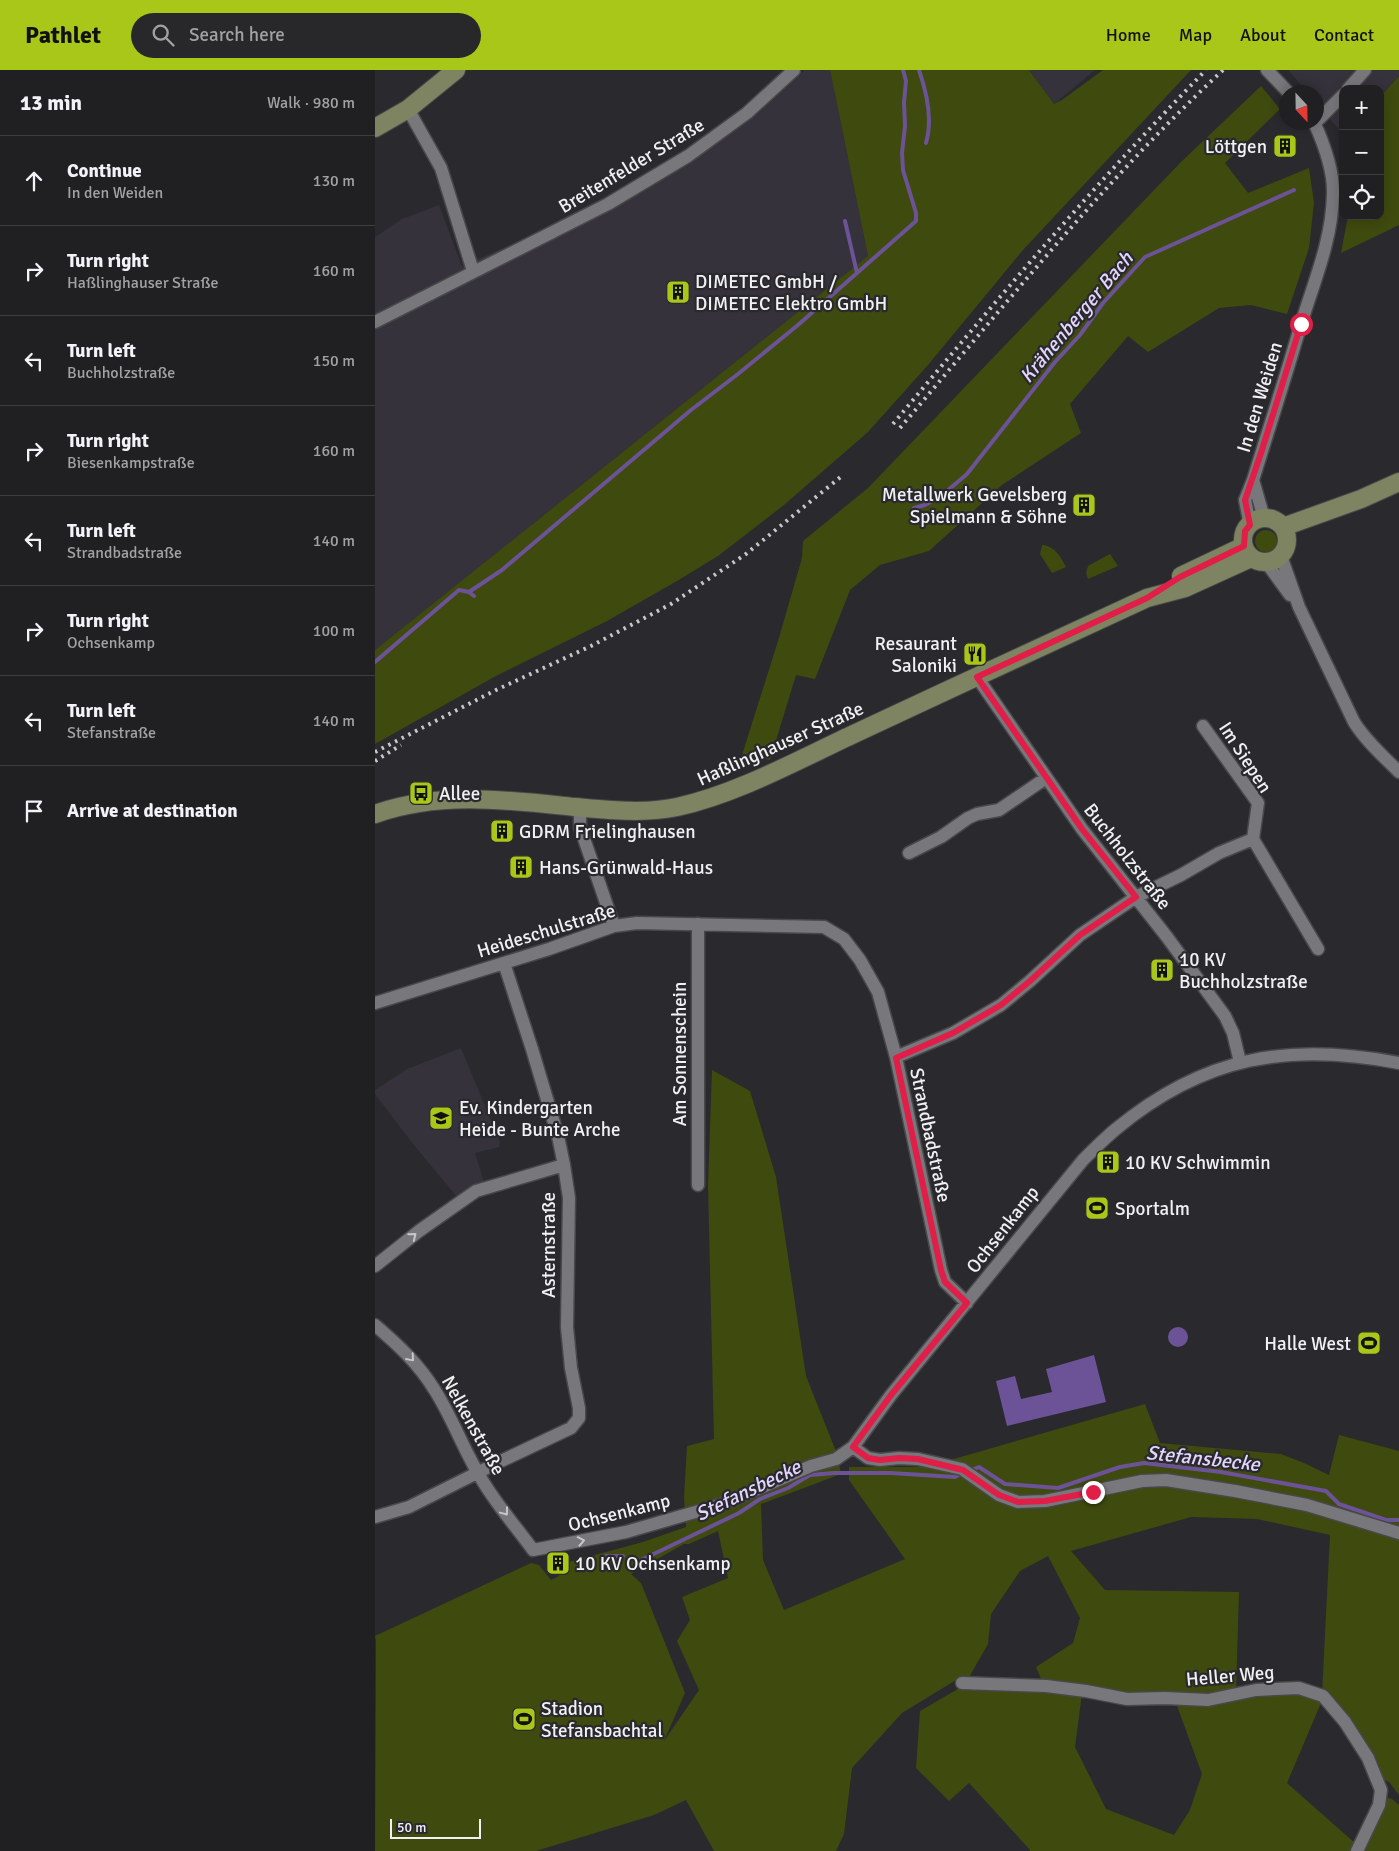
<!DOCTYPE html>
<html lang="en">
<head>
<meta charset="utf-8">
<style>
	:root { --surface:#201f22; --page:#28272a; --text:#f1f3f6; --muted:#a2a2a5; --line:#3d3d40; --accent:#a9c719 }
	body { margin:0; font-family:Signika,sans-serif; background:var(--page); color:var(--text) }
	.controls { position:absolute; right:15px; top:15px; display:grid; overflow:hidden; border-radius:10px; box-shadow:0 2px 12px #0003 }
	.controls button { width:45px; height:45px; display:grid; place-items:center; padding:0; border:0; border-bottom:1px solid var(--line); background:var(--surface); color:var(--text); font:25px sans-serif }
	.compass { position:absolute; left:904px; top:15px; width:45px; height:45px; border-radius:50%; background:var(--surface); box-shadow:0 2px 12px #0003; rotate:158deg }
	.scale { position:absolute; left:15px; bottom:12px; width:91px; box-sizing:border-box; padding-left:5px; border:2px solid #f1f1f3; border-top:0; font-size:14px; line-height:18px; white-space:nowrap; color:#f1f1f3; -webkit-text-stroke:4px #2a292d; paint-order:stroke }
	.stop { position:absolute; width:15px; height:15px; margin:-11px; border:4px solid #e11d48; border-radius:50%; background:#fff }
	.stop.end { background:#e11d48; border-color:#fff; box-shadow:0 1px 5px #0008 }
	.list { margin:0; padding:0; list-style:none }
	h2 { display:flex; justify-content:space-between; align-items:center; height:65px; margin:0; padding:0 20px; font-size:21px }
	h2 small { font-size:16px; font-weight:400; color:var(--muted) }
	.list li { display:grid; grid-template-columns:32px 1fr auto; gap:15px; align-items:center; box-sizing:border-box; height:90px; padding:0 20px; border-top:1px solid var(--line) }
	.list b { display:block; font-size:19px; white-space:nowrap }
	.list p { margin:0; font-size:16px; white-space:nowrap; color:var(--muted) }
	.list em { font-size:16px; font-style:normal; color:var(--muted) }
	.icon { flex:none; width:28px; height:28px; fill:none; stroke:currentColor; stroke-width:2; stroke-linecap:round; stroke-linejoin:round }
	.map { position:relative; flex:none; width:1024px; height:1781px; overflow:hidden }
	header { display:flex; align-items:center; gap:30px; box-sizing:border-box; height:70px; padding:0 25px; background:var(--accent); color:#111 }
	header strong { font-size:24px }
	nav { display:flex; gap:28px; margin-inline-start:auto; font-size:18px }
	.search { width:350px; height:45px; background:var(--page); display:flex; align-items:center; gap:12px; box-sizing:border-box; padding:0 18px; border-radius:28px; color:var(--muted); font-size:19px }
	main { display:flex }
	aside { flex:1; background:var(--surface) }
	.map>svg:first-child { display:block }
	.built { fill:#35323b }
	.green { fill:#3f4a0e; fill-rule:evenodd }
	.water { fill:#6c5297 }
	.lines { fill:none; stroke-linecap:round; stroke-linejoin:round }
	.stream { stroke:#6c5297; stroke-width:4 }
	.minor-casing { stroke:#48484a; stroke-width:15 }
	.secondary-casing { stroke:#48484a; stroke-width:20 }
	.minor { stroke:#78777b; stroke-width:12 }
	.secondary { stroke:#7e8462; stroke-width:18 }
	.rail { stroke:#c8c8ca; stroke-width:4; stroke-dasharray:2.5 5; stroke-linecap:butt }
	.oneway { stroke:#c7c6c9 }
	.route { stroke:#e11d48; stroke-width:6 }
	.labels { text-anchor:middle; stroke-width:4.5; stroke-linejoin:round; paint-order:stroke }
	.poi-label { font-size:19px; fill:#f1f1f3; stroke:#2a292d; text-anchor:start }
	.street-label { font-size:19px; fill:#f1f1f3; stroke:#2a292d }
	.water-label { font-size:20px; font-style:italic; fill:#e3d6fe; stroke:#2a292d }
</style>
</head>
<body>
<header>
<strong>Pathlet</strong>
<div class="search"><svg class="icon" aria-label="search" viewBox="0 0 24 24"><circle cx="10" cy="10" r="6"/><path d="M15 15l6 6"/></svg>Search here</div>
<nav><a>Home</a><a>Map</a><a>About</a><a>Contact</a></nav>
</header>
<main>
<aside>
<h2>13 min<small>Walk · 980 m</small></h2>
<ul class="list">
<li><svg class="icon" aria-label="ahead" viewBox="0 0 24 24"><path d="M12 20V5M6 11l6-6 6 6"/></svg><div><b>Continue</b><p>In den Weiden</p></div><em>130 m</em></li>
<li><svg class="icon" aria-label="right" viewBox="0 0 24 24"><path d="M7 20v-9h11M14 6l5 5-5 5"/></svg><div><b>Turn right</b><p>Haßlinghauser Straße</p></div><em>160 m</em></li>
<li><svg class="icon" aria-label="left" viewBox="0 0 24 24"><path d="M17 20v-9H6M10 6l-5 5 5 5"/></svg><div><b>Turn left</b><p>Buchholzstraße</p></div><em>150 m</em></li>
<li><svg class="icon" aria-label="right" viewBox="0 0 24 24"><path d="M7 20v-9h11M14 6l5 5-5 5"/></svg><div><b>Turn right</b><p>Biesenkampstraße</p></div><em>160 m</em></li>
<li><svg class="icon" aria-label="left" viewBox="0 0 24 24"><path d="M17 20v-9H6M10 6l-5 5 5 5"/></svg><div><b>Turn left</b><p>Strandbadstraße</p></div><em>140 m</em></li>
<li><svg class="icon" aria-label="right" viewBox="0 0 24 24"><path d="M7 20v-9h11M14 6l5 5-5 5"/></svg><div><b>Turn right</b><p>Ochsenkamp</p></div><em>100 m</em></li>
<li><svg class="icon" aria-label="left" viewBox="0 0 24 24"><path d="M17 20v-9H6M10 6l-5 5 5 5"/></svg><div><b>Turn left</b><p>Stefanstraße</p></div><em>140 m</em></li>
<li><svg class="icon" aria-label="arrive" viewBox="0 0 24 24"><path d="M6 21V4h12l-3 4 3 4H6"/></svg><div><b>Arrive at destination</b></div></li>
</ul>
</aside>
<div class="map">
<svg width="1024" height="1781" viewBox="0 0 1024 1781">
	<rect width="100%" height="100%" fill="#2a292d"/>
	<path class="built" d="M 430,0 L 455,0 L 493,186 L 0,580 L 0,167 L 27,149 L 64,135 L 87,196 L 270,116 Z
		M 654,0 L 720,0 L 679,34 Z
		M 913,0 L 1024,0 L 1024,6 L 1005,27 L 1005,19 L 968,19 L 968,59 L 965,61 L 942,33 L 942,22 L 932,22 Z
		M 86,978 L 125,1072 L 124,1077 L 100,1083 L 109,1112 L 97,1118 L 83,1128 L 38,1074 L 0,1024 L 0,1020 L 32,999 Z"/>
	<path class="green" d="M 455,0 L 654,0 L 679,34 L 687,30 L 728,0 L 816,0 L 648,180 L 553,295 L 493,362 L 409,435 L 343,486 L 302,511 L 232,551 L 119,607 L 0,674 L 0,580 L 493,186 Z
		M 1024,6 L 1024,155 L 966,183 L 973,146 L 1005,146 L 1005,27 Z
		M 886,16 L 905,39 L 850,93 L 873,123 L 934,98 L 939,133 L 934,178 L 912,244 L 876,235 L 844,238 L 773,282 L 753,266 L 695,334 L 706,363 L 627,415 L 554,481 L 505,495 L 475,520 L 440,609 L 421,605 L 395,690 L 367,685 L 403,571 L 427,488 L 428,471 L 493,418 L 806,92 Z
		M880 471a11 11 0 1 1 22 0a11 11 0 1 1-22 0Z
		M 667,475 C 680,476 686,487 691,497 L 677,503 L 665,484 Z
		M 735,484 L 743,496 L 713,509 L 711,503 L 713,496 Z
		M 337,1000 L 375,1021 L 401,1107 L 431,1306 L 462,1384 L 466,1404 L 386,1434 L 388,1490 L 409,1540 L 530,1489 L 474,1410 L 474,1397 L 551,1397 L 770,1334 L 785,1373 L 906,1384 L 929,1393 L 954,1405 L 964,1365 L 1024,1381 L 1024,1725 L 1014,1712 L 1008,1709 L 947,1624 L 955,1465 L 882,1449 L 816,1447 L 696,1481 L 730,1520 L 864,1522 L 861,1622 L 834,1626 L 754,1625 L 667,1611 L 661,1597 L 698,1573 L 705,1548 L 673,1486 L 645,1501 L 616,1544 L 613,1574 L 593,1609 L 581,1610 L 527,1643 L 477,1698 L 469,1764 L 461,1781 L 339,1781 L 311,1730 L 279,1745 L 161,1781 L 0,1781 L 1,1572 L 0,1566 L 156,1493 L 164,1495 L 176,1510 L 184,1506 L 175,1496 L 179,1496 L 268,1472 L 311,1457 L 309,1427 L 312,1376 L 339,1369 L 333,1115 ZM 343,1461 L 353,1508 L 307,1527 L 315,1550 L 302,1571 L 324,1620 L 289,1671 L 310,1623 L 266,1513 L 256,1504 L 309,1474 L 314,1474 Z
		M 588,1616 L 707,1623 L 700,1677 L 731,1739 L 799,1765 L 815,1740 L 827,1704 L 801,1633 L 922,1621 L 946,1633 L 912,1713 L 981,1774 L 978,1781 L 655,1781 L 655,1780 L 594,1713 L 574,1731 L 541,1698 L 545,1641 Z
		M 1013,1728 L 1017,1729 L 1024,1735 L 1024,1781 L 987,1781 L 1009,1729 Z"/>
	<path class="water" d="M793 1267a10 10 0 1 1 20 0a10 10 0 1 1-20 0Z
		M 719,1285 L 731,1332 L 632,1356 L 621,1311 L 640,1306 L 646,1329 L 677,1322 L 671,1299 Z"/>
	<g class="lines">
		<path class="stream" d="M 544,0 C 552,23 558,49 551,73
			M 470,151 L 482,203
			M 539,438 L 550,435 L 565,427 L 592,404 L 680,292 L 705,265 L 728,233 L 770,187 L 919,120
			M 94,522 L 127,500 L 316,340 L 363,304 L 423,255 L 541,151 L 541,143 L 528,100 L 527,83 L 530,56 L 529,32 L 531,11 L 528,0
			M 0,592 L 84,520 L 94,522 L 99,526
			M 594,1401 L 604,1397 L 630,1414 L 683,1418 L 745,1397 L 769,1393 L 846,1402 L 951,1421 L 964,1434 L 1011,1450 L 1024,1450
			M 231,1486 L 248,1486
			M 260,1493 L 364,1443 L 385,1429 L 413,1418 L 435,1405 L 459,1403 L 516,1403 L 580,1407 L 587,1403"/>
		<g class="minor-casing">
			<path id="minor" d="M 892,0 L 913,22
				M 973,19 L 990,0
				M 33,39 L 66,98 L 98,201
				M 942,51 L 968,25
				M 0,252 L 233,134 L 313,86 L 372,43 L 419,0
				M 878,410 L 889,448
				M 875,455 L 870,430 L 878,410 C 894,358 911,306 926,254 C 939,212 957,170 958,125 C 959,101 949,74 939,52
				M 906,486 L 924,537 L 979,652 C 991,671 1008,686 1024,702
				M 891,492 L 915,525
				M 602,607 L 707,759 L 792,867 L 850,946 L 858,963 L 865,992
				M 828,656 L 883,733 L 878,769 L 943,879
				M 205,737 L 205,757 L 239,856
				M 534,783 L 566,767 L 593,748 L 602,744 L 624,740 L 671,708
				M 0,933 L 174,879 L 239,856 L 262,853 L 449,857 L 469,869 L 485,890 L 503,922 L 521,987 L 566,1200 L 570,1212 L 592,1233
				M 521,987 L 578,963 L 626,935 L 655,911 L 705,865 L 761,827 L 806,805 L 844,783 L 878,769
				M 323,1115 L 323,854
				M 0,1196 L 44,1161 L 101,1121 L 189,1095
				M 0,1255 C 22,1274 43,1293 59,1319 C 76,1345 87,1376 103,1403 C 118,1431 140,1455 158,1480 L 251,1462 L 348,1434 L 436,1396 L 461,1389 L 478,1377 L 516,1325 L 708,1090 C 719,1079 730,1068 741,1059 C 829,986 914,972 1024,993
				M 478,1377 L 493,1388 L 505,1390 L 524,1388 L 543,1389 L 587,1399 L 624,1425 L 643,1432 L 670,1431 L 767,1411 L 791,1410 L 860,1421 L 932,1435 L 1024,1463
				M 0,1447 L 34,1437 L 124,1392 L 196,1358 L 204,1348 L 204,1338 L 196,1298 L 192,1257 L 194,1128 L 189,1095 L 183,1066 L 157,979 L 129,893
				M 587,1613 L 671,1616 L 711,1621 L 752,1629 L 790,1628 L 833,1630 L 881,1620 L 924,1618 L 948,1626 L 970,1652 L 993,1688 L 1006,1720 L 1004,1735 L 982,1781"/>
		</g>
		<g class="secondary-casing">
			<path id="secondary" d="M 0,58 L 33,39 L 81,0
				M868 470a22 22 0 1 1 44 0a22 22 0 1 1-44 0Z
				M 908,457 L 986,429 L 1024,412
				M 806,506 L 869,476
				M 0,744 C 64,721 133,730 200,737 C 234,740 269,744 302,737 C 362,724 425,689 481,663 C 578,618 675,572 772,528 L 810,518 L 876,488"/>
		</g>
		<use href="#minor" class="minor"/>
		<use href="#secondary" class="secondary"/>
		<path class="rail" d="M 518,354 C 619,233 721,112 831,0
			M 525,358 C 629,236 730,110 848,0
			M 0,682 L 121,620 L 216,576 L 296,534 L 371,484 L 468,405
			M 0,691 L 26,675"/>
	</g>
	<defs><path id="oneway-chevron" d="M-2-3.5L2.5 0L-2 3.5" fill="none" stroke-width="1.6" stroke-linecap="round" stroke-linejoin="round" transform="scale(1.25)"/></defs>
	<g class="oneway">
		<use href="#oneway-chevron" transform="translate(38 1166) rotate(-39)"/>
		<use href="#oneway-chevron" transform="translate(36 1288) rotate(49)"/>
		<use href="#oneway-chevron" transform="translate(130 1442) rotate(53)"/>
		<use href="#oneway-chevron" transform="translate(206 1471) rotate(-11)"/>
	</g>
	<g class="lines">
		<path class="route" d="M 718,1422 L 670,1431 L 643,1432 L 624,1425 L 588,1400 L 543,1389 L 524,1388 L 505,1390 L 493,1388 L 478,1377 L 516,1325 L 592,1233 L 570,1212 L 566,1200 L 521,988 L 578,963 L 626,935 L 655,911 L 705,865 L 761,827 L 707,759 L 602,607 L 772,528 L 805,507 L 869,476 L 870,461 L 875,455 L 870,430 L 887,380 L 926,254"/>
	</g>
	<defs>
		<g id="building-square" transform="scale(1.25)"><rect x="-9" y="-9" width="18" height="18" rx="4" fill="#a9c719" stroke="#2a292d"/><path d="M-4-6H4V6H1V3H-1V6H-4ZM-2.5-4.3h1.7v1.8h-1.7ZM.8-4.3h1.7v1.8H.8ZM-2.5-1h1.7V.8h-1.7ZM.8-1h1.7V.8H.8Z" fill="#111"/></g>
		<g id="restaurant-square" transform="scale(1.25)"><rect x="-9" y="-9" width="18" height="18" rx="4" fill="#a9c719" stroke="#2a292d"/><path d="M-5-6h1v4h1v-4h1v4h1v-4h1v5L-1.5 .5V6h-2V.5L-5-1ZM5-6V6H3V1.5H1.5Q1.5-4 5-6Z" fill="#111"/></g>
		<g id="bus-square" transform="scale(1.25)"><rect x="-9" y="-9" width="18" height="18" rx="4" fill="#a9c719" stroke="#2a292d"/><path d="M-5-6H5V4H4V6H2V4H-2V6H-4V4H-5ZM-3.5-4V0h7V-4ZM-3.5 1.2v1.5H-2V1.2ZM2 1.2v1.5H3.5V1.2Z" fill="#111"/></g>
		<g id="school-square" transform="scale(1.25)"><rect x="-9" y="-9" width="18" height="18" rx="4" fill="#a9c719" stroke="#2a292d"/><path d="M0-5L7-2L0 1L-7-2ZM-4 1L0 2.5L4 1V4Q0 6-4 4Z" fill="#111"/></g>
		<g id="stadium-square" transform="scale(1.25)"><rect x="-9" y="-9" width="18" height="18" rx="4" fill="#a9c719" stroke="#2a292d"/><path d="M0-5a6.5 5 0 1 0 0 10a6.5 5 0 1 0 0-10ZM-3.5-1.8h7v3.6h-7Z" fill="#111"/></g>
	</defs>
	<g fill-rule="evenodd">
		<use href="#building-square" x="910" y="76"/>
		<use href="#building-square" x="303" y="222"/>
		<use href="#building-square" x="709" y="435"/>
		<use href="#restaurant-square" x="600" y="584"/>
		<use href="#bus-square" x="46" y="723"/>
		<use href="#building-square" x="127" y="761"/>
		<use href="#building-square" x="146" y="797"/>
		<use href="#building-square" x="787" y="900"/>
		<use href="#school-square" x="66" y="1048"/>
		<use href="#building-square" x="733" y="1092"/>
		<use href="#stadium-square" x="722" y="1138"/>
		<use href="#stadium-square" x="994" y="1273"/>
		<use href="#building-square" x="183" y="1493"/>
		<use href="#stadium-square" x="149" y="1649"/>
	</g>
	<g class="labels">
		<g class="poi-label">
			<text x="892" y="83" text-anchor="end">Löttgen</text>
			<text x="320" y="218">DIMETEC GmbH /<tspan x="320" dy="22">DIMETEC Elektro GmbH</tspan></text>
			<text x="692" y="431" text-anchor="end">Metallwerk Gevelsberg<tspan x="692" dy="22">Spielmann &amp; Söhne</tspan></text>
			<text x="582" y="580" text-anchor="end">Resaurant<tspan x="582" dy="22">Saloniki</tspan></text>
			<text x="64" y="730">Allee</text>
			<text x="144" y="768">GDRM Frielinghausen</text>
			<text x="164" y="804">Hans-Grünwald-Haus</text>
			<text x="804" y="896">10 KV<tspan x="804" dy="22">Buchholzstraße</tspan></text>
			<text x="84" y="1044">Ev. Kindergarten<tspan x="84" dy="22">Heide - Bunte Arche</tspan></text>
			<text x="750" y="1099">10 KV Schwimmin</text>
			<text x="740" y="1145">Sportalm</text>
			<text x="976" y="1280" text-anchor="end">Halle West</text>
			<text x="200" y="1500">10 KV Ochsenkamp</text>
			<text x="166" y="1645">Stadion<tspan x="166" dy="22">Stefansbachtal</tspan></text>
		</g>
		<g class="street-label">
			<text transform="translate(256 95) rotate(-31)" y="7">Breitenfelder Straße</text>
			<text transform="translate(884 327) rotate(-73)" y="7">In den Weiden</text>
			<text transform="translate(405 673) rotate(-24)" y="7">Haßlinghauser Straße</text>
			<text transform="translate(871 687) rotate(57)" y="7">Im Siepen</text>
			<text transform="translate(753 786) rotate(52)" y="7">Buchholzstraße</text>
			<text transform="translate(171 860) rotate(-17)" y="7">Heideschulstraße</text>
			<text transform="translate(304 984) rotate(-90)" y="7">Am Sonnenschein</text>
			<text transform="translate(556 1065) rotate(78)" y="7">Strandbadstraße</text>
			<text transform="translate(627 1159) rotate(-52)" y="7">Ochsenkamp</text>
			<text transform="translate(173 1175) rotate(-90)" y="7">Asternstraße</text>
			<text transform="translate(99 1355) rotate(61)" y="7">Nelkenstraße</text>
			<text transform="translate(244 1442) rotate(-14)" y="7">Ochsenkamp</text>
			<text transform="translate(855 1605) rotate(-5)" y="7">Heller Weg</text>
		</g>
		<g class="water-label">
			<text transform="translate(701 247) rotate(-50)" y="7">Krähenberger Bach</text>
			<text transform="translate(828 1388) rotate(6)" y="7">Stefansbecke</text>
			<text transform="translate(373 1420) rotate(-26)" y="7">Stefansbecke</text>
		</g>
	</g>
</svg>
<div class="controls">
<button>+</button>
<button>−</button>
<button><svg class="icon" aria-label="locate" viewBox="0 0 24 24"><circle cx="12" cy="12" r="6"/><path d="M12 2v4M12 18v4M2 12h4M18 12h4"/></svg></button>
</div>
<svg class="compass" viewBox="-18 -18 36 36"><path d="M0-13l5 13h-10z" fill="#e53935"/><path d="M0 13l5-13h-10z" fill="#a2a2a5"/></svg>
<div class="scale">50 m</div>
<div class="stop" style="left:926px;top:254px"></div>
<div class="stop end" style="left:718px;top:1422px"></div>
</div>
</main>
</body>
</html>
